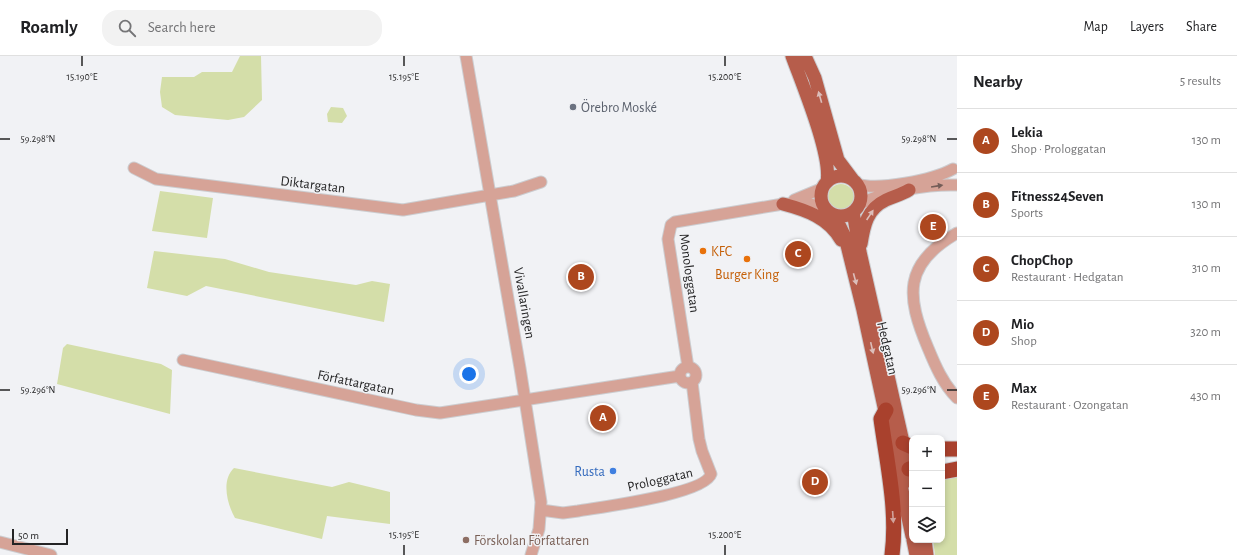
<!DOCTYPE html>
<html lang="en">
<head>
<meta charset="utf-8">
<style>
	:root { --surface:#fff; --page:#f2f2f2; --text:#202124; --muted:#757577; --line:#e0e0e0; --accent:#ad471e }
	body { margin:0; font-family:"Alegreya Sans",sans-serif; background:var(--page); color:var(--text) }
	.controls { position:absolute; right:12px; bottom:12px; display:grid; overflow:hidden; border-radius:8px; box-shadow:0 2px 6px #0003 }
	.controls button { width:36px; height:36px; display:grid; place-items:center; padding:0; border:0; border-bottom:1px solid var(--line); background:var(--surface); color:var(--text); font:20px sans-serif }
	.scale { position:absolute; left:12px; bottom:10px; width:56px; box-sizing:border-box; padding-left:4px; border:2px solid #242425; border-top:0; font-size:11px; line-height:14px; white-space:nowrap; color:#242425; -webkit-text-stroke:3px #f1f2f5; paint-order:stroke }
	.you { position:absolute; left:469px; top:318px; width:14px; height:14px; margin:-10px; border:3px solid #fff; border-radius:50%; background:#1a73e8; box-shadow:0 0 0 6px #1a73e833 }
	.badge { display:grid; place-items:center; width:26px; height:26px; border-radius:50%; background:var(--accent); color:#fff; font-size:13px; font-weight:700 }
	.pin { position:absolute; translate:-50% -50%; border:2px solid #fff; box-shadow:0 1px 4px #0006 }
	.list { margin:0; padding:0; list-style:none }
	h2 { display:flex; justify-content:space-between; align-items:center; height:52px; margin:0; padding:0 16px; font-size:17px }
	h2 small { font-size:13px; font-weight:400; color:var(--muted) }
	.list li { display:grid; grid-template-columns:26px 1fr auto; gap:12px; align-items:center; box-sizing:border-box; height:64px; padding:0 16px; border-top:1px solid var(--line) }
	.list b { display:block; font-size:15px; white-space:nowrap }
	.list p { margin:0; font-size:13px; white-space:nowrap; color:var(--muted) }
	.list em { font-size:13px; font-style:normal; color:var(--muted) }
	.icon { flex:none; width:22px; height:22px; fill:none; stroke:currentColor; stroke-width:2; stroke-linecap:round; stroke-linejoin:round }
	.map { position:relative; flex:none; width:957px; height:499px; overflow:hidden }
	header { display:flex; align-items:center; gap:24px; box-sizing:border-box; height:56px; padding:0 20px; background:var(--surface); border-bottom:1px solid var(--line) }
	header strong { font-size:19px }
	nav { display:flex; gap:22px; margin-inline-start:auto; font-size:14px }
	.search { width:280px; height:36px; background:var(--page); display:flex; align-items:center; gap:10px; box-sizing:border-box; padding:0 14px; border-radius:16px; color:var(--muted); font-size:15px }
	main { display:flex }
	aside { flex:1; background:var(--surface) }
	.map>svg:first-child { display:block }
	.green { fill:#d4dea9 }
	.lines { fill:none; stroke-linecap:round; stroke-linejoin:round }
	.minor-casing { stroke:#cccdd0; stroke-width:13 }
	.major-casing { stroke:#cccdd0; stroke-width:15 }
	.highway-casing { stroke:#cccdd0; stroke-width:17 }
	.minor { stroke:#d6a397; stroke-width:11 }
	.major { stroke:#b65d4b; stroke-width:13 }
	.highway { stroke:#a9412d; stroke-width:15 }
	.oneway { fill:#dcbeba }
	.oneway2 { fill:#745d58 }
	.oneway3 { fill:#d1a29b }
	.ticks { fill:none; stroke:#242425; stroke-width:1.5 }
	.worship-dot { fill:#6b7280; stroke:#f1f2f5; stroke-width:1.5 }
	.food-dot { fill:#e8710a; stroke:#f1f2f5; stroke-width:1.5 }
	.shop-dot { fill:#3f7fe0; stroke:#f1f2f5; stroke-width:1.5 }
	.education-dot { fill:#8d6e63; stroke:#f1f2f5; stroke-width:1.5 }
	.labels { text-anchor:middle; stroke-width:3; stroke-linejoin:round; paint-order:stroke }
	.worship-label { font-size:14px; fill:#5b616d; stroke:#f1f2f5; text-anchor:start }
	.street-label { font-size:14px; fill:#242425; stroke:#f1f2f5 }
	.food-label { font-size:14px; fill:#c56008; stroke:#f1f2f5; text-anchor:start }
	.shop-label { font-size:14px; fill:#366cbe; stroke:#f1f2f5; text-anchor:end }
	.education-label { font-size:14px; fill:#785e54; stroke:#f1f2f5; text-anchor:start }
	.ticks-label { font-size:10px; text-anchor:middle; fill:#242425; stroke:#f1f2f5; stroke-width:3; stroke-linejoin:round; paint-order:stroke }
</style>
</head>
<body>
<header>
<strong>Roamly</strong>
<div class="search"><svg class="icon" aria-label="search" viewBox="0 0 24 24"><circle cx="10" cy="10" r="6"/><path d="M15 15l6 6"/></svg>Search here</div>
<nav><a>Map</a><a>Layers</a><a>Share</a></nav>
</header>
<main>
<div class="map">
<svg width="957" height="499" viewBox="0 0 957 499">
	<rect width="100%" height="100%" fill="#f1f2f5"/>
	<path class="green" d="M 240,0 L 261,0 L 262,44 L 244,61 L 228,64 L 175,59 L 162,51 L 160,36 L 162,21 L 194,21 L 202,16 L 232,16 Z
		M 331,51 L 343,52 L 347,60 L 342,67 L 328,66 L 327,58 Z
		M828 141a13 13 0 1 1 26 0a13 13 0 1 1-26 0Z
		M 160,135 L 213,142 L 207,182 L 152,175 Z
		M 154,195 L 225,203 L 269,216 L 356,229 L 372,225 L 390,228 L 384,266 L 206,230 L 187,240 L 147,232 Z
		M 67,288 L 161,308 L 172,314 L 170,358 L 57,328 L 63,292 Z
		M 234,412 L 332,431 L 349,426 L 390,436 L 390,468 L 327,460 L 322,483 L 235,462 C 227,448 221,424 234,412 Z
		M 957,419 L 957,499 L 935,499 L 933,484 L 942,484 L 942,422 Z"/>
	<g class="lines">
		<g class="minor-casing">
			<path id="minor" d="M 466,0 L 520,312 L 541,446 L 539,473 L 531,499
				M 134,112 L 156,123 L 403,154 L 514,135 L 541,126
				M 857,128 C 878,135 933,124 953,113
				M 794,144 L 823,132
				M 859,149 C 880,135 932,128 957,129
				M 957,177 C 903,208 906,240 928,292 C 935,309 943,328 957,342
				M 183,304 L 416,354 L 440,357 L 680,320
				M680 319a8 8 0 1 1 16 0a8 8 0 1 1-16 0Z
				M 688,311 L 668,183 L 671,169 L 675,166 L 783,148 L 807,147 L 824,152
				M 541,454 L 563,457 L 578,455 C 601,451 705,438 711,418 L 702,395 L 699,383 L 692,326
				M 0,486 L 51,499"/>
		</g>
		<g class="major-casing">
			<path id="major" d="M 792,0 C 802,28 832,99 827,126
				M 805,0 L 815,22 L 838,104 L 853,124
				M821 140a20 20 0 1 1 40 0a20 20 0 1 1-40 0Z
				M 783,148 C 806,154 829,162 841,184
				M 853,156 L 860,196 L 912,426
				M 835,160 L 845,181 L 863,254 L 912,480
				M 861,188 C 864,169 867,153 886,144 C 894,140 901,139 909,134
				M 913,484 L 916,499
				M 925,484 L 927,499"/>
		</g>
		<g class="highway-casing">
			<path id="highway" d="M 886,354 L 881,363 C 887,407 898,455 892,499
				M 903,387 L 912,391
				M 942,393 L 957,393
				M 909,413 L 912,412
				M 942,416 L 957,413"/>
		</g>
		<use href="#minor" class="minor"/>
		<use href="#major" class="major"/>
		<use href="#highway" class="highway"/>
	</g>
	<defs><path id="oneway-solid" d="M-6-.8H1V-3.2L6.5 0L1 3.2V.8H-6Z"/></defs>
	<g class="oneway">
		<use href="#oneway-solid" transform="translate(820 41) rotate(-106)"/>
		<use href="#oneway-solid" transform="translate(870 159) rotate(-56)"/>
		<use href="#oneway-solid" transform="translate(855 223) rotate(75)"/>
		<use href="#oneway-solid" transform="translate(872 292) rotate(77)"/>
	</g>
	<use class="oneway2" href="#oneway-solid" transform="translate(937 130) rotate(-9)"/>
	<use class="oneway3" href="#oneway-solid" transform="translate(893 461) rotate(86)"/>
	<path class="ticks" d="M 82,0 L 82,10M 404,0 L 404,10M 725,0 L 725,10M 0,83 L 10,83M 947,83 L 957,83M 0,334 L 10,334M 947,334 L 957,334M 404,489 L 404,499M 725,489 L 725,499"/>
	<circle class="worship-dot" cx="573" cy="51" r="4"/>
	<g class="food-dot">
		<circle cx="703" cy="195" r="4"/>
		<circle cx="747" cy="203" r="4"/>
	</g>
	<circle class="shop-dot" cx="613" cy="415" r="4"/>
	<circle class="education-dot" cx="466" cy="484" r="4"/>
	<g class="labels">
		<g class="worship-label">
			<text x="581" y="56">Örebro Moské</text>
		</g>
		<g class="street-label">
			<text transform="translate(313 128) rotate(7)" y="5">Diktargatan</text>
			<text transform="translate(690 217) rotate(82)" y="5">Monologgatan</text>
			<text transform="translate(525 247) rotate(80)" y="5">Vivallaringen</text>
			<text transform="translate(888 292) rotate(77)" y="5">Hedgatan</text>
			<text transform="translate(356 326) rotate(12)" y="5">Författargatan</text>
			<text transform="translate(660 423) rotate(-13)" y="5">Prologgatan</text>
		</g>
		<g class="food-label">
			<text x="711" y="200">KFC</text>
			<text x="747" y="223" text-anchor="middle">Burger King</text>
		</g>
		<g class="shop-label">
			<text x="605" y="420">Rusta</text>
		</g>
		<g class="education-label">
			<text x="474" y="489">Förskolan Författaren</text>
		</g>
	</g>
	<g class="ticks-label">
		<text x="82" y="24">15.190°E</text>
		<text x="404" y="24">15.195°E</text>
		<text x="725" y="24">15.200°E</text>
		<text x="38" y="86">59.298°N</text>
		<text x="919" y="86">59.298°N</text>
		<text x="38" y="337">59.296°N</text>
		<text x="919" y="337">59.296°N</text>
		<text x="404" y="482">15.195°E</text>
		<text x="725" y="482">15.200°E</text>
	</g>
</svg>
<div class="controls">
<button>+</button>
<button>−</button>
<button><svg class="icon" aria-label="layers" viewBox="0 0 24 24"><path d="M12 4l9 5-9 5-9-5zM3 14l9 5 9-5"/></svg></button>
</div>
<div class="scale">50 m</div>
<div class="you"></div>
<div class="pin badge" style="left:603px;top:362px">A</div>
<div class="pin badge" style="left:581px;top:221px">B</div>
<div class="pin badge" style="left:798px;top:198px">C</div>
<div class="pin badge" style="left:815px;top:426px">D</div>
<div class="pin badge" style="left:933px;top:171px">E</div>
</div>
<aside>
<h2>Nearby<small>5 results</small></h2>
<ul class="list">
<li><span class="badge">A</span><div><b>Lekia</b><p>Shop · Prologgatan</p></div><em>130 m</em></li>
<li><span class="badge">B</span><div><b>Fitness24Seven</b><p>Sports</p></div><em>130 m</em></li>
<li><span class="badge">C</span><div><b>ChopChop</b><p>Restaurant · Hedgatan</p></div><em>310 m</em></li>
<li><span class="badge">D</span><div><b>Mio</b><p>Shop</p></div><em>320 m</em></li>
<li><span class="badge">E</span><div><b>Max</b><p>Restaurant · Ozongatan</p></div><em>430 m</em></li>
</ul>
</aside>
</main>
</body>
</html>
